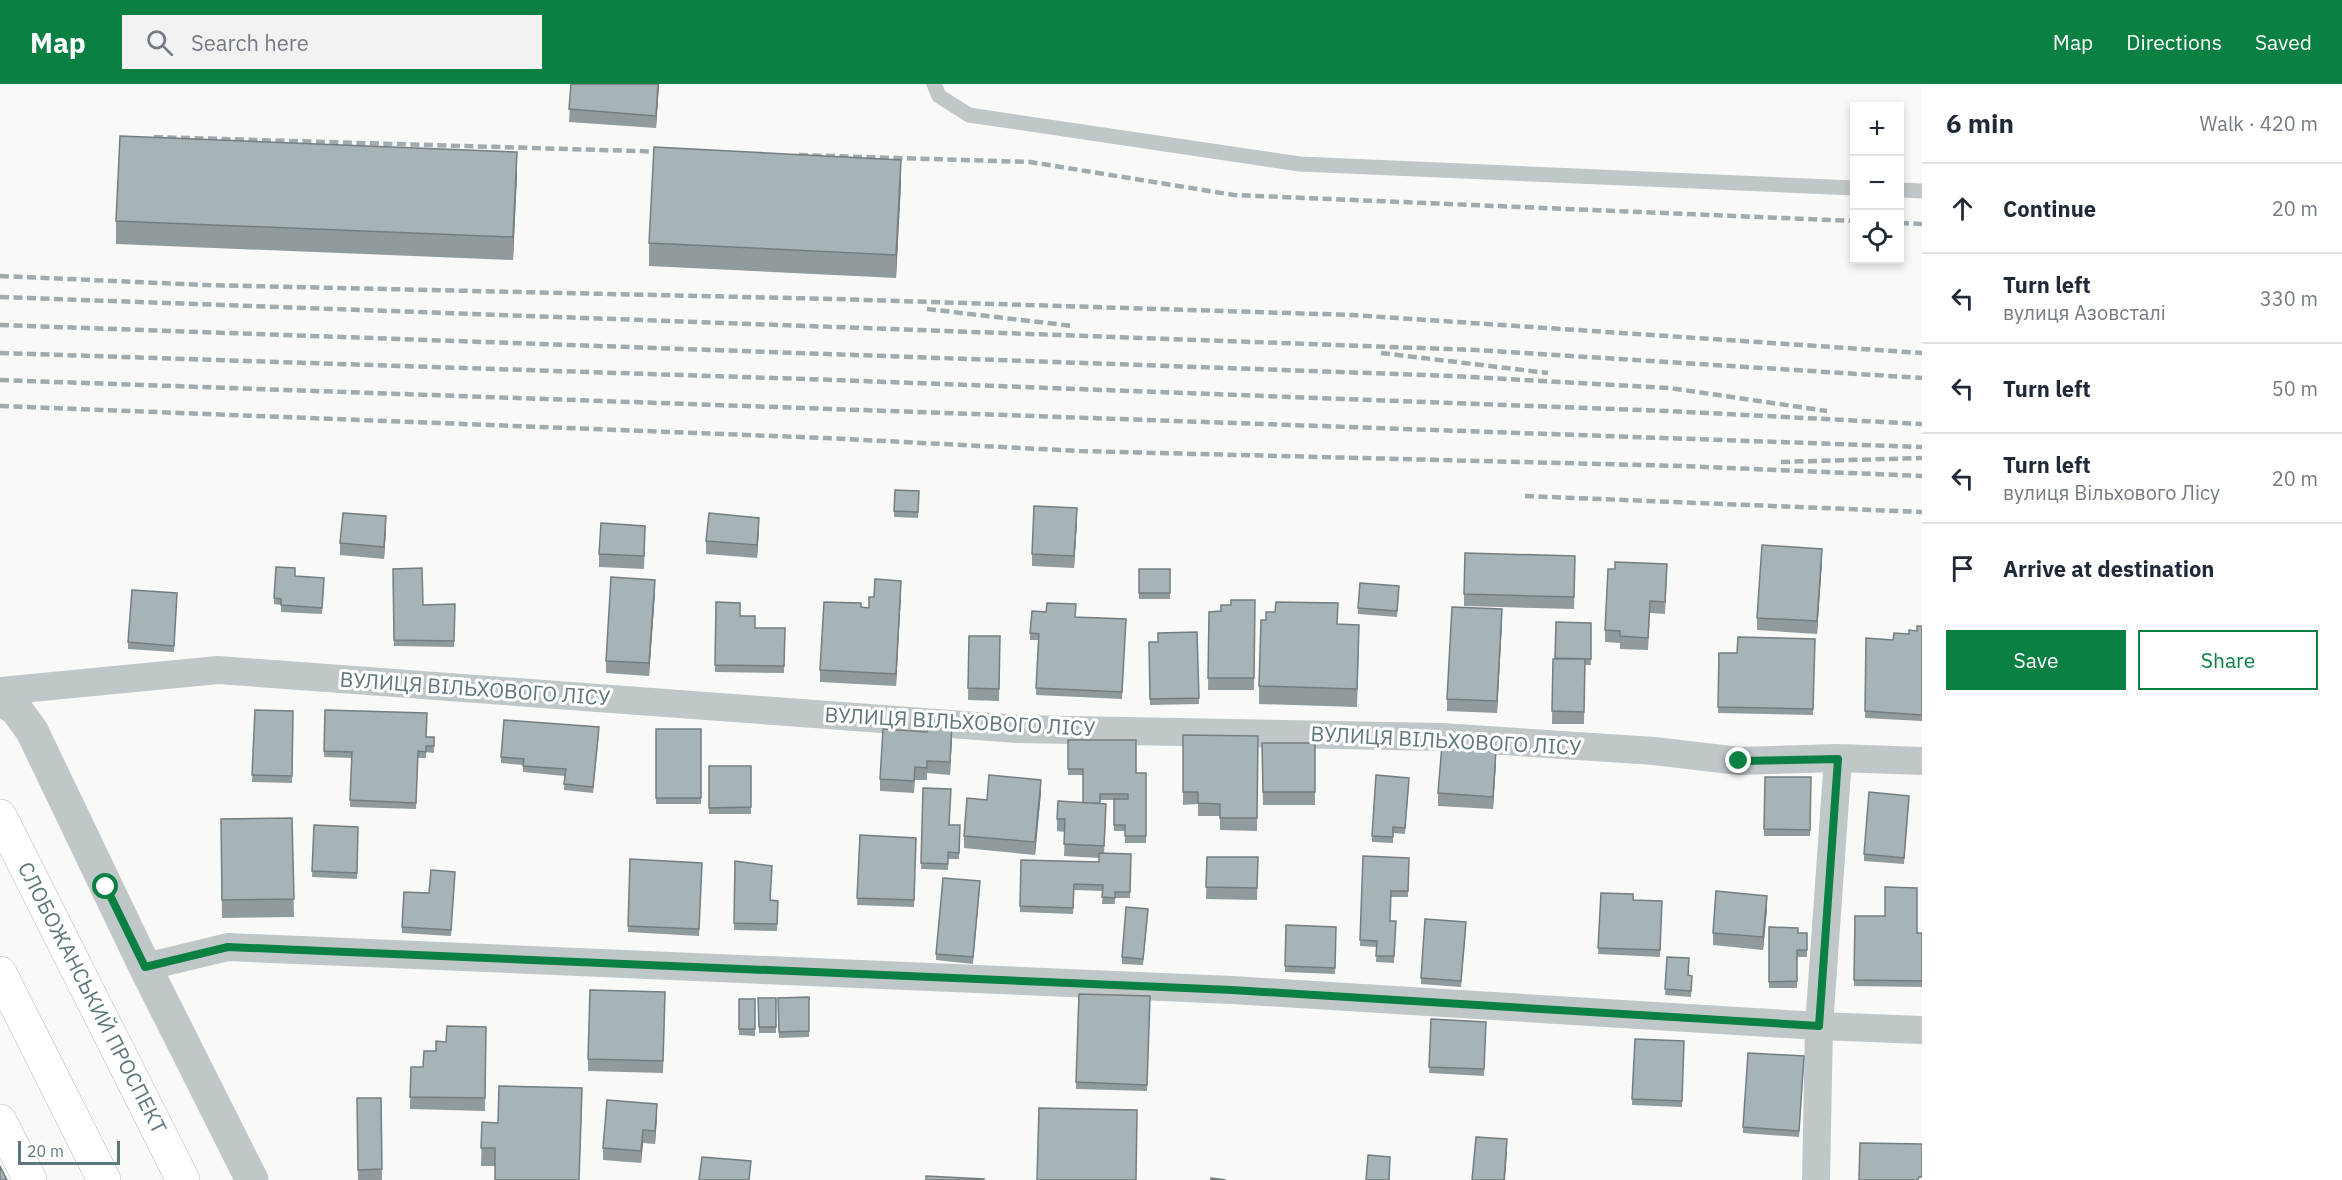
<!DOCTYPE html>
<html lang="en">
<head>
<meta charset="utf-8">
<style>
	:root { --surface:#fff; --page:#f2f2f3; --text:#1f2937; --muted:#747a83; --line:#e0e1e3; --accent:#0b8043 }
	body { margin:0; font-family:"IBM Plex Sans",sans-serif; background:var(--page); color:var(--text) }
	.controls { position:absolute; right:18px; top:18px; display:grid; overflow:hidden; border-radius:0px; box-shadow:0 3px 9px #0003 }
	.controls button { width:54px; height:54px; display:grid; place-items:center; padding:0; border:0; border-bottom:2px solid var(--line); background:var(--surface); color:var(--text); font:30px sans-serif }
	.scale { position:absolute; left:18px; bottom:15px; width:102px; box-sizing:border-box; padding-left:6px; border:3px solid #5e777d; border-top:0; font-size:16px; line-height:21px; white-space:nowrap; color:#5e777d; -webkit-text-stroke:4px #fff; paint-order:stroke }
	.stop { position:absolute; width:18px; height:18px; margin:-14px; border:4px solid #0b8043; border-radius:50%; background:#fff }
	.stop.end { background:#0b8043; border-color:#fff; box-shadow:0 2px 6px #0008 }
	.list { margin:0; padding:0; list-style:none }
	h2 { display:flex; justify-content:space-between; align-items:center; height:78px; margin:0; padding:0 24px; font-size:26px }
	h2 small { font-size:20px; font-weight:400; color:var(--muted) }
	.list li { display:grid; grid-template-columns:39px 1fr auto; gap:18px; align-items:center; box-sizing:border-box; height:90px; padding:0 24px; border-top:2px solid var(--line) }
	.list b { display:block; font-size:22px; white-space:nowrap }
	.list p { margin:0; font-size:20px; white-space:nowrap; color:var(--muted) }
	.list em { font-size:20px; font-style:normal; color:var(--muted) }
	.actions { display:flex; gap:12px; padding:18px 24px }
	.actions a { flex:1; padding:14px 0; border:2px solid var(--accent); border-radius:0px; text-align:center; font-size:21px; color:var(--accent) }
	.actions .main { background:var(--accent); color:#fff }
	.icon { flex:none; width:33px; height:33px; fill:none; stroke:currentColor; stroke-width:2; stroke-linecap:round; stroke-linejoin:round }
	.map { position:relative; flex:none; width:1922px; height:1096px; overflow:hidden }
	header { display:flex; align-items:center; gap:36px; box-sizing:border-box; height:84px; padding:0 30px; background:var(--accent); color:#fff }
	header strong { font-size:28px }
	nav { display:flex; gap:33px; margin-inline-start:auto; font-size:21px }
	.search { width:420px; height:54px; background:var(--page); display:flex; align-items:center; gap:15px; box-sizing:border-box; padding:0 21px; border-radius:0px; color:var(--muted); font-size:22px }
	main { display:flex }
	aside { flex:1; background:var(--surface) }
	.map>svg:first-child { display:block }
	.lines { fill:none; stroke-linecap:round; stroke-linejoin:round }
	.secondary-casing { stroke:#b0babc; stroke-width:34 }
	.primary-casing { stroke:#b3bbbe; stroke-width:34 }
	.service { stroke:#c0c7c9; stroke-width:15 }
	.minor { stroke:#c0c7c9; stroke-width:28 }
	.tertiary { stroke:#c0c7c9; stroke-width:33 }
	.secondary { stroke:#fff; stroke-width:33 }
	.primary { stroke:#fff; stroke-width:33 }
	.rail { stroke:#9fabae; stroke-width:4.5; stroke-dasharray:9 4.5; stroke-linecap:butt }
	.wall { fill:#8f9b9d }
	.shaded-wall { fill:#747e80 }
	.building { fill:#a6b4b7; stroke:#747e80; stroke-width:1.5 }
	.route { stroke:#0b8043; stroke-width:8 }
	.labels { text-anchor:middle; stroke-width:6; stroke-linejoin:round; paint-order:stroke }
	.street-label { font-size:21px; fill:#5e777d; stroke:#fff }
</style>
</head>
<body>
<header>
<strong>Map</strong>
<div class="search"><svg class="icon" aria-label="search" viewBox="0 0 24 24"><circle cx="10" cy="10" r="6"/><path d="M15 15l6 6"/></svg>Search here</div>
<nav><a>Map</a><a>Directions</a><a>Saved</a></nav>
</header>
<main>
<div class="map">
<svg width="1922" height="1096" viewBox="0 0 1922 1096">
	<rect width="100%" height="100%" fill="#f9f9f7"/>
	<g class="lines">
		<g class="secondary-casing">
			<path id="secondary" d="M 0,732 L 183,1096
				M 0,1037 L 30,1096"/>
		</g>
		<g class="primary-casing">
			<path id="primary" d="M 0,889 L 104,1096"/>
		</g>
		<path class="service" d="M 934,0 L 939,12 L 969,31 L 1300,80 L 1854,104
			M 1900,106 L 1922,107"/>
		<path class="minor" d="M 0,607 L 218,586 L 1018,645 L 1442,653 L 1654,667 L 1739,677 L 1838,674 L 1922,677
			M 145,883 L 228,863 L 1232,906 L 1819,942 L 1922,946
			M 1816,1096 L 1819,942 L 1838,674"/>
		<path class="tertiary" d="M 0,615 L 16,625 L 32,647 L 145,883 L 252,1096"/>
		<use href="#secondary" class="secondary"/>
		<use href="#primary" class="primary"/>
		<path class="rail" d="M 154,53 L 670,68
			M 799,71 L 1030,78 L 1234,111 L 1854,137
			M 1900,139 L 1922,140
			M 0,192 L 205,201 L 834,215 L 1352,231 L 1922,269
			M 0,213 L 1476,266 L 1922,294
			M 927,225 L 1073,242
			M 0,241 L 1454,292 L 1670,304 L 1827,327
			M 0,269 L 835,296 L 1668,327 L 1922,340
			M 1381,269 L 1548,289
			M 0,296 L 1922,363
			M 0,322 L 825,354 L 1080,367 L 1681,382 L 1922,392
			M 1781,378 L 1922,374
			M 1525,412 L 1922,428"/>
	</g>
	<path class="wall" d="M 571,0 L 659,0 L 656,44 L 569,38 Z
		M 517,90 L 513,176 L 116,160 L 116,137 Z
		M 901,99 L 896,194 L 649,182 L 649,159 Z
		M 895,406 L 919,407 L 918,434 L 894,433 Z
		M 1077,437 L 1074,484 L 1032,482 L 1032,470 Z
		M 386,445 L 384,475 L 340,471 L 340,459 Z
		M 759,446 L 757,474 L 706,470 L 706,457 Z
		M 645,454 L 644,485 L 599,483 L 599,470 Z
		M 1822,477 L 1817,550 L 1757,546 L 1757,534 Z
		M 1575,484 L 1574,525 L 1464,522 L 1464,510 Z
		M 393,485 L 423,521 L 455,520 L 454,563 L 394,562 Z
		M 1139,485 L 1170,485 L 1170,515 L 1139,515 Z
		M 295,492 L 324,500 L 322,530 L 281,528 L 281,521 L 274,520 L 274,514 Z
		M 1667,493 L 1665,530 L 1650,529 L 1648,566 L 1620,565 L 1620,559 L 1605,558 L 1605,546 Z
		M 655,508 L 649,592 L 606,589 L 606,577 Z
		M 1399,508 L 1397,533 L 1358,530 L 1358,524 Z
		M 901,509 L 896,602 L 820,598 L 820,586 L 861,523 L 869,524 L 874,513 Z
		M 177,515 L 174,568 L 128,565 L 128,558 Z
		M 1255,516 L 1254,606 L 1208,606 L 1209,528 L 1221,527 L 1231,521 Z
		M 716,518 L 740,532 L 755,544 L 785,544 L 784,589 L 715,588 Z
		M 1076,533 L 1126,535 L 1122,615 L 1036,611 L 1038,556 L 1030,556 L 1030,549 Z
		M 1502,538 L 1497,629 L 1447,627 L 1447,615 Z
		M 1556,538 L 1591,539 L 1591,581 L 1585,581 L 1584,640 L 1552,640 L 1553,575 L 1555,575 Z
		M 1338,540 L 1359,559 L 1357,623 L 1259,620 L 1259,602 Z
		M 1922,542 L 1922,637 L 1865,634 L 1866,554 L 1893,556 L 1917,547 Z
		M 1197,548 L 1199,620 L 1150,621 L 1149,558 L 1158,558 Z
		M 969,552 L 1000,552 L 999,617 L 968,616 Z
		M 1815,555 L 1813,631 L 1718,629 L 1719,569 L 1737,569 Z
		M 255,626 L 293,627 L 292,699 L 252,698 Z
		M 325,626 L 426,653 L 434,653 L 434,669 L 426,668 L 426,674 L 418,674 L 416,725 L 350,723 L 352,674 L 324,673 Z
		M 656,645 L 701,645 L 701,720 L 656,720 Z
		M 599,650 L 593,709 L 564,706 L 565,692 L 523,688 L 523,681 L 501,679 L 501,673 Z
		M 952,651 L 950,691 L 927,689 L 927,696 L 915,696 L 914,709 L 880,707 L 880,695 Z
		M 1183,651 L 1258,652 L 1257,747 L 1220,746 L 1220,732 L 1198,732 L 1198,720 L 1183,721 Z
		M 1068,656 L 1136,689 L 1146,689 L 1146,759 L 1125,759 L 1125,747 L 1114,747 L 1114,716 L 1100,716 L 1100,719 L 1106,732 L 1104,769 L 1131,770 L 1130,814 L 1115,814 L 1115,820 L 1102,820 L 1103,807 L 1074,806 L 1073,830 L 1020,828 L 1021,776 L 1099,778 L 1099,774 L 1064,772 L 1065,748 L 1057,747 L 1057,735 L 1083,719 L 1083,691 L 1068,691 Z
		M 1262,659 L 1315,659 L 1315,721 L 1263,721 Z
		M 1496,677 L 1493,725 L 1438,722 L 1438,709 Z
		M 709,682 L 751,682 L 751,730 L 709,730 Z
		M 1765,693 L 1811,693 L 1810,752 L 1764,752 Z
		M 1409,700 L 1405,750 L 1393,749 L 1393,759 L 1372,758 L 1372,752 Z
		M 923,704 L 950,741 L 960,741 L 959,775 L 948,775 L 948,786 L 921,785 Z
		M 1041,708 L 1035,771 L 964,764 L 964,752 L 987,716 Z
		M 1909,718 L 1904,780 L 1864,777 L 1864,770 Z
		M 292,734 L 294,833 L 222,834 L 221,735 Z
		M 314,741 L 358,743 L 357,795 L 312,793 Z
		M 860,751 L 916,754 L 914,823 L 857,821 Z
		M 1363,772 L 1409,774 L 1408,813 L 1391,813 L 1390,837 L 1396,837 L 1394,879 L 1376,878 L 1377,863 L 1360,862 Z
		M 1207,773 L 1258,773 L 1257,816 L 1206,815 Z
		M 630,775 L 702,779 L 699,852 L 628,848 Z
		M 735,777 L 770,816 L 778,817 L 777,847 L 734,846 Z
		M 455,794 L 451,852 L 402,849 L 402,843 L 429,809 Z
		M 980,804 L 973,880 L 936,876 L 936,870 Z
		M 1601,809 L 1633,816 L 1662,817 L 1660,873 L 1598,870 Z
		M 1767,825 L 1763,866 L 1713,861 L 1713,849 Z
		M 1148,831 L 1143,881 L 1122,880 L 1122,873 Z
		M 1855,832 L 1917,849 L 1922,849 L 1922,903 L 1854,902 Z
		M 1286,841 L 1336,843 L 1335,890 L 1285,888 Z
		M 1769,843 L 1798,849 L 1807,849 L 1807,873 L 1797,873 L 1797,904 L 1769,904 Z
		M 1466,845 L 1461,903 L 1421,900 L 1421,894 Z
		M 1667,873 L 1689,881 L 1689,891 L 1692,892 L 1691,913 L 1665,911 Z
		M 1150,912 L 1147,1007 L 1076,1005 L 1076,998 Z
		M 809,913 L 809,953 L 779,954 L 778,914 Z
		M 758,914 L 776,914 L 776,949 L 759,949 Z
		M 739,915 L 755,915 L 755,952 L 739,951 Z
		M 665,921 L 663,989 L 588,987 L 588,975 Z
		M 1431,935 L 1486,938 L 1484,992 L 1429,989 Z
		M 486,943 L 485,1027 L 410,1025 L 411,983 L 423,983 L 436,967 L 446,958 Z
		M 1635,955 L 1684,957 L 1682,1023 L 1632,1021 Z
		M 1804,979 L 1799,1053 L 1743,1049 L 1743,1043 Z
		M 357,1014 L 381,1014 L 382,1096 L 358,1096 Z
		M 582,1022 L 495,1082 L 481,1082 L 482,1038 L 498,1039 Z
		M 657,1033 L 655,1060 L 643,1059 L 641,1079 L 603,1076 L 603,1064 Z"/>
	<path class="shaded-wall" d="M 658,0 L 659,0 L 656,44 L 656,32 Z
		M 517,68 L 517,90 L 513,176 L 513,153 Z
		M 901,76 L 901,99 L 896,194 L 896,171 Z
		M 1077,424 L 1077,437 L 1074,484 L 1074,472 Z
		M 386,432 L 386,445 L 384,475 L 384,463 Z
		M 759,434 L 759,446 L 757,474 L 757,461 Z
		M 1822,465 L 1822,477 L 1817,550 L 1817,537 Z
		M 655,496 L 655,508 L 649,592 L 649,579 Z
		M 901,497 L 901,509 L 896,602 L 896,590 Z
		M 1502,525 L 1502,538 L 1497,629 L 1497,617 Z
		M 952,639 L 952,651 L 950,691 L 950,678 Z
		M 1496,665 L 1496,677 L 1493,725 L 1493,713 Z
		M 1041,696 L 1041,708 L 1035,771 L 1035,758 Z
		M 1767,812 L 1767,825 L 1763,866 L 1763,853 Z
		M 582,1004 L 582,1022 L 579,1096 Z
		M 657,1020 L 657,1033 L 655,1060 L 655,1047 Z
		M 643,1046 L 643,1059 L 641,1079 L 641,1067 Z
		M 1507,1055 L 1507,1068 L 1505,1096 L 1504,1096 Z"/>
	<path class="building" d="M 571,0 L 658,0 L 656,32 L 569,25 Z
		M 120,52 L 517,68 L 513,153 L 116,137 Z
		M 654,63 L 901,76 L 896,171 L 649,159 Z
		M 895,406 L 919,407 L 918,428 L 894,427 Z
		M 1034,422 L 1077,424 L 1074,472 L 1032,470 Z
		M 343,429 L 386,432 L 384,463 L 340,459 Z
		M 709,429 L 759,434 L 757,461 L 706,457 Z
		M 601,439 L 645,442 L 644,472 L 599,470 Z
		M 1762,461 L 1822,465 L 1817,537 L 1757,534 Z
		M 1465,469 L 1575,472 L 1574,513 L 1464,510 Z
		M 1615,478 L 1667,480 L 1665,518 L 1650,517 L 1648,554 L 1620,552 L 1620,547 L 1605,546 L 1608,485 L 1615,485 Z
		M 276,483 L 295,484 L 295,492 L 324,494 L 322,524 L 281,521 L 281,515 L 274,514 Z
		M 422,484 L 423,521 L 455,520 L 454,557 L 394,556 L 393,485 Z
		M 1139,485 L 1170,485 L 1170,509 L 1139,509 Z
		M 611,493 L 655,496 L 649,579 L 606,577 Z
		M 875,495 L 901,497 L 896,590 L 820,586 L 824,518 L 861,519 L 861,523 L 869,524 L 869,513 L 874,513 Z
		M 1360,499 L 1399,502 L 1397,527 L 1358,524 Z
		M 132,506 L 177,509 L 174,562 L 128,558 Z
		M 1231,516 L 1255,516 L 1254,594 L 1208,594 L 1209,528 L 1221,527 L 1221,521 L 1231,521 Z
		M 716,518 L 740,519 L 740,532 L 755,532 L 755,544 L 785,544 L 784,582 L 715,581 Z
		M 1276,518 L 1338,519 L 1337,540 L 1359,541 L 1357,605 L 1259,602 L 1261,536 L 1266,536 L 1266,528 L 1275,528 Z
		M 1047,519 L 1076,520 L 1075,533 L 1126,535 L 1122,608 L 1036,604 L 1039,550 L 1030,549 L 1032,527 L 1046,528 Z
		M 1452,523 L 1502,525 L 1497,617 L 1447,615 Z
		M 1556,538 L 1591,539 L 1591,575 L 1555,574 Z
		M 1917,542 L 1922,542 L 1922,631 L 1865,627 L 1866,554 L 1893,556 L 1894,549 L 1909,550 L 1909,546 L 1917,547 Z
		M 1197,548 L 1199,614 L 1150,615 L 1149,558 L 1158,558 L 1158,549 Z
		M 969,552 L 1000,552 L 999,605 L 968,604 Z
		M 1738,553 L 1815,555 L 1813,625 L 1718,623 L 1719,569 L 1737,569 Z
		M 1553,575 L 1585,575 L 1584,628 L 1552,627 Z
		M 255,626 L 293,627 L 292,692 L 252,691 Z
		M 325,626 L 427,629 L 426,653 L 434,653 L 434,662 L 426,662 L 426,668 L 418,667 L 416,719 L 350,716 L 352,668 L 324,667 Z
		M 504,636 L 599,643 L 593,703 L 564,700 L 566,685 L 523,682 L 524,675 L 501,673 Z
		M 928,637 L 952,639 L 950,678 L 927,677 L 927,684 L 915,683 L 914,697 L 880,695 L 883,645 L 927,648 Z
		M 656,645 L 701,645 L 701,714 L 656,714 Z
		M 1183,651 L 1258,652 L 1257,734 L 1220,734 L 1220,720 L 1198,719 L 1198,708 L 1183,708 Z
		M 1068,656 L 1136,656 L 1136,689 L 1146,689 L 1146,752 L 1125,752 L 1125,741 L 1114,741 L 1114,715 L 1128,715 L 1128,710 L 1100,710 L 1100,719 L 1083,719 L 1083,685 L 1068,685 Z
		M 1262,659 L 1315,659 L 1315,708 L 1263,708 Z
		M 1442,661 L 1496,665 L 1493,713 L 1438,709 Z
		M 709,682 L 751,682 L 751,723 L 709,724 Z
		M 989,691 L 1041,696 L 1035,758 L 964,752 L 967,714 L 987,716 Z
		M 1376,691 L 1409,694 L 1405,744 L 1393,743 L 1393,753 L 1372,752 Z
		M 1765,693 L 1811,693 L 1810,746 L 1764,745 Z
		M 923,704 L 951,705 L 949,741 L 960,741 L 959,769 L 948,768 L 948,780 L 921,779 Z
		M 1869,708 L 1909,712 L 1904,774 L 1864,770 Z
		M 1058,717 L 1106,720 L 1104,762 L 1064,760 L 1065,735 L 1057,735 Z
		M 292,734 L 294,815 L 222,816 L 221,735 Z
		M 314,741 L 358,743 L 357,789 L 312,787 Z
		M 860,751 L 916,754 L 914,816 L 857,814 Z
		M 1099,769 L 1131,770 L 1130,808 L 1115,808 L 1115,814 L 1102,813 L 1103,801 L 1074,800 L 1073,824 L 1020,822 L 1021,776 L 1099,778 Z
		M 1363,772 L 1409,774 L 1408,807 L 1391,807 L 1390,837 L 1396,837 L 1394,872 L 1376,872 L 1377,857 L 1360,856 Z
		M 1207,773 L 1258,773 L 1257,804 L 1206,803 Z
		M 630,775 L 702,779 L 699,845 L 628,842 Z
		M 735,777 L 772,782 L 770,816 L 778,817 L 777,840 L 734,839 Z
		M 431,786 L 455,788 L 451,846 L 402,843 L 404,808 L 429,809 Z
		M 943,794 L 980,797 L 973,873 L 936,870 Z
		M 1885,803 L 1917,804 L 1917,849 L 1922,849 L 1922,897 L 1854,896 L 1855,832 L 1885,832 Z
		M 1716,807 L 1767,812 L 1763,853 L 1713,849 Z
		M 1601,809 L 1633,810 L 1633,816 L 1662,817 L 1660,866 L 1598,864 Z
		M 1126,823 L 1148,825 L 1143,875 L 1122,873 Z
		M 1425,835 L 1466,838 L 1461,897 L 1421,894 Z
		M 1286,841 L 1336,843 L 1335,884 L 1285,882 Z
		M 1769,843 L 1798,844 L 1798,849 L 1807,849 L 1807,866 L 1797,866 L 1797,897 L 1769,898 Z
		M 1667,873 L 1689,874 L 1688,891 L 1692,892 L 1691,907 L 1665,905 Z
		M 590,906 L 665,908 L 663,977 L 588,975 Z
		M 1079,910 L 1150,912 L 1147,1001 L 1076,998 Z
		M 809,913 L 809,947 L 779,948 L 778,914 Z
		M 758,914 L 776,914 L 776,943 L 759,943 Z
		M 739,915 L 755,915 L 755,945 L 739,945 Z
		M 1431,935 L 1486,938 L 1484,985 L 1429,983 Z
		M 447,942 L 486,943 L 485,1014 L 410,1013 L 411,983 L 423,983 L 424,967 L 436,967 L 436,957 L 446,958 Z
		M 1635,955 L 1684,957 L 1682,1017 L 1632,1015 Z
		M 1748,969 L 1804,972 L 1799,1047 L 1743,1043 Z
		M 499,1002 L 582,1004 L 579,1096 L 495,1096 L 495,1064 L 481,1064 L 482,1038 L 498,1039 Z
		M 357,1014 L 381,1014 L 382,1085 L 358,1086 Z
		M 607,1016 L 657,1020 L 655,1047 L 643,1046 L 641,1067 L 603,1064 Z
		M 1039,1024 L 1137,1026 L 1136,1096 L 1037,1096 Z
		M 1476,1053 L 1507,1055 L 1504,1096 L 1472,1096 Z
		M 1860,1059 L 1922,1060 L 1922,1093 L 1919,1093 L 1918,1096 L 1859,1096 Z
		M 1368,1071 L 1390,1073 L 1389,1096 L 1366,1096 Z
		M 702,1073 L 751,1077 L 749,1096 L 699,1096 Z
		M 0,1082 L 7,1096 L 0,1096 Z
		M 926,1092 L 984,1095 L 983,1096 L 926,1096 Z
		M 1211,1094 L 1226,1096 L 1211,1096 Z"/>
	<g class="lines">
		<path class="route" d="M 106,803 L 145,883 L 228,863 L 1232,906 L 1819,942 L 1838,675 L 1739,677"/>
	</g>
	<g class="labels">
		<g class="street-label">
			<text transform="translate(475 605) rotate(4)" y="7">ВУЛИЦЯ ВІЛЬХОВОГО ЛІСУ</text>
			<text transform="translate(960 638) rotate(3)" y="7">ВУЛИЦЯ ВІЛЬХОВОГО ЛІСУ</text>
			<text transform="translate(1446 657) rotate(3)" y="7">ВУЛИЦЯ ВІЛЬХОВОГО ЛІСУ</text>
			<text transform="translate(92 914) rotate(63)" y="7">СЛОБОЖАНСЬКИЙ ПРОСПЕКТ</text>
		</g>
	</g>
</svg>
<div class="controls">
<button>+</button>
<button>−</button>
<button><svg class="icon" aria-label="locate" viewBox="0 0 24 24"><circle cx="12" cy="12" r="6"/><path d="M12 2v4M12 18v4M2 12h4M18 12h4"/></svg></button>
</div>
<div class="scale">20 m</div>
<div class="stop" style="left:106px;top:803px"></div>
<div class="stop end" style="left:1739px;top:677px"></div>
</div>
<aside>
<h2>6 min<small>Walk · 420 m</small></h2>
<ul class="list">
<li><svg class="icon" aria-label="ahead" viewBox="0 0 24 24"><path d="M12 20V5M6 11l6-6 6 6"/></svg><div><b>Continue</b></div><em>20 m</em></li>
<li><svg class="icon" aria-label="left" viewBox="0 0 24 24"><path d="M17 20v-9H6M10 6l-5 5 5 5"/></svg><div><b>Turn left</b><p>вулиця Азовсталі</p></div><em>330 m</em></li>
<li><svg class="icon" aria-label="left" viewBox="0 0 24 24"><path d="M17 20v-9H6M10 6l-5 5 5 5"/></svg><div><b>Turn left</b></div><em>50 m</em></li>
<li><svg class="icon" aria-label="left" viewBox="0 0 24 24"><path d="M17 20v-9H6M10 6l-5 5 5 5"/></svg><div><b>Turn left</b><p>вулиця Вільхового Лісу</p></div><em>20 m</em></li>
<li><svg class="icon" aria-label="arrive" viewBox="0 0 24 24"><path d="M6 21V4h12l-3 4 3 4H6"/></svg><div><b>Arrive at destination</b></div></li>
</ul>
<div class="actions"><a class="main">Save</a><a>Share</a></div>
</aside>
</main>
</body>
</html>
